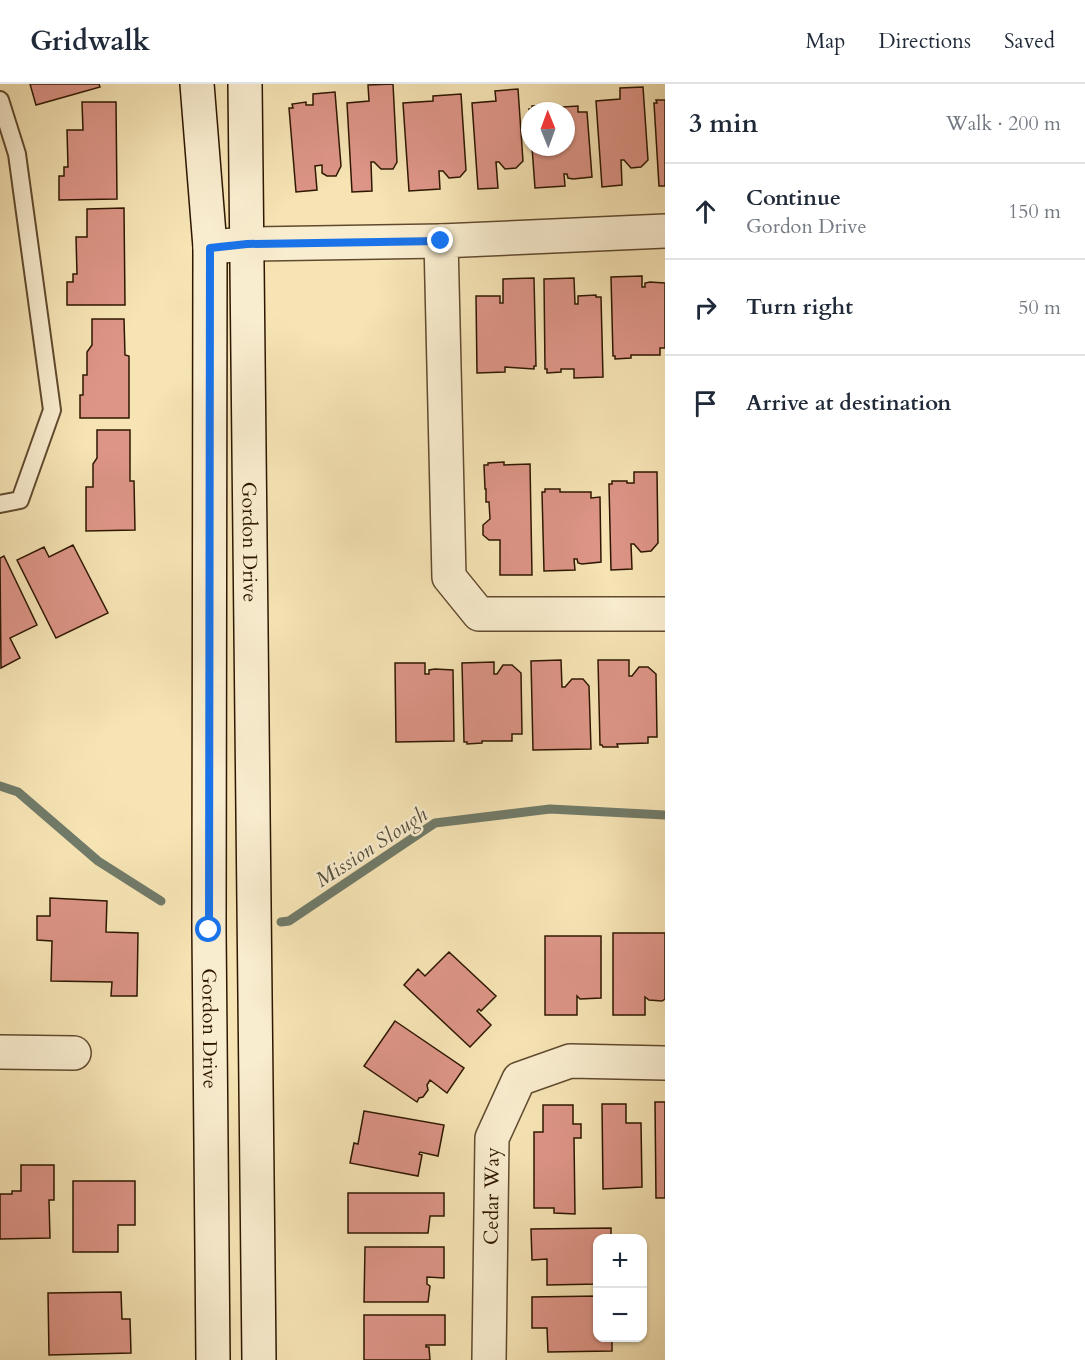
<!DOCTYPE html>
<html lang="en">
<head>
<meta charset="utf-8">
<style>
	:root { --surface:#fff; --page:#f2f2f3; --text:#1f2937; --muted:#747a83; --line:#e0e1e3 }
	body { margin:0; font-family:Cardo,serif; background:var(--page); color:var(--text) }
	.controls { position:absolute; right:18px; bottom:18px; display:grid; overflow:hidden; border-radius:12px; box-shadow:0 2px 4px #0004 }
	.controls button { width:54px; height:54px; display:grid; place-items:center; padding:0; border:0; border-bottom:2px solid var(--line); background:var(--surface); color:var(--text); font:30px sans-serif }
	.compass { position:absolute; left:521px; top:18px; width:54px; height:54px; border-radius:50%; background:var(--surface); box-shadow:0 2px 4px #0004; rotate:359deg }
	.stop { position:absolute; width:18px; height:18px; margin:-14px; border:4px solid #1a73e8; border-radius:50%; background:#fff }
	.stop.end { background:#1a73e8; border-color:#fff; box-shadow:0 2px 6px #0008 }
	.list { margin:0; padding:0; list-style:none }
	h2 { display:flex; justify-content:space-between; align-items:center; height:78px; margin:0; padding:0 24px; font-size:26px }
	h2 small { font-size:20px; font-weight:400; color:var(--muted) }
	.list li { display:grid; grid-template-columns:39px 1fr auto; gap:18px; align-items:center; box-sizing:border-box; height:96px; padding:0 24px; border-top:2px solid var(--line) }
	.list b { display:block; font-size:22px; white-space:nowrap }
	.list p { margin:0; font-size:20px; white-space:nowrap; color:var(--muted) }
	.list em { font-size:20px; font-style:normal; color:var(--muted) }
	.icon { flex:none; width:33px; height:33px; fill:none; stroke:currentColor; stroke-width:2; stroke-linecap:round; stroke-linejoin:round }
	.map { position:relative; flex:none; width:665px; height:1276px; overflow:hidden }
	header { display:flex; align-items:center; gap:36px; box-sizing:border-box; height:84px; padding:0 30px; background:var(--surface); border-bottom:2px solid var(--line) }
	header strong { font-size:28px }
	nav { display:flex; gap:33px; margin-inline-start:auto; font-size:21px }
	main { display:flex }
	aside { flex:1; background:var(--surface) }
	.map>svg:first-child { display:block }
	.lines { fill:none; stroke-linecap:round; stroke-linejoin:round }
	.stream { stroke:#717b69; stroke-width:9 }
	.building { fill:#dd9587; stroke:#2e1701; stroke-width:1.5 }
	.lane-casing { stroke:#604a2e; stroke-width:20 }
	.street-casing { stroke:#604a2e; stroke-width:36 }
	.secondary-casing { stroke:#2e1701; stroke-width:36 }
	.lane { stroke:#f9edcf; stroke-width:16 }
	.street { stroke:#f9edcf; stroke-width:33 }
	.secondary { stroke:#f9edcf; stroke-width:33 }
	.route { stroke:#1a73e8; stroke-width:8 }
	.labels { text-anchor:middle; stroke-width:5; stroke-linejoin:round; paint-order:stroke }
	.street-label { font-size:20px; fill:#2e1701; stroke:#f9edcf }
	.water-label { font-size:21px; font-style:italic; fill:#55513e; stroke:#f9edcf }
</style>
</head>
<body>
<header>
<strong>Gridwalk</strong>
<nav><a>Map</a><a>Directions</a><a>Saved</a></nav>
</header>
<main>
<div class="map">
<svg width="665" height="1276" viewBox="0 0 665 1276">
	<rect width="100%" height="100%" fill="#f6e4b5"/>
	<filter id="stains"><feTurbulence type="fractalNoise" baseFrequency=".00333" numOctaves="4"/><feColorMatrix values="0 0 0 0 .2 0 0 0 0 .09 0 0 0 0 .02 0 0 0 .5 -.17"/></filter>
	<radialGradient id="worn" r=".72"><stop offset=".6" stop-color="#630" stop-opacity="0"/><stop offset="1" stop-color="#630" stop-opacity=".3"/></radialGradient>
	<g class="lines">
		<path class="stream" d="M 0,702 L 18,708 L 98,777 L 161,817
			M 281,838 L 289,837 L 435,739 L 550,725 L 665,731"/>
	</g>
	<path class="building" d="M 30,0 L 99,0 L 100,3 L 36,21 Z
		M 393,0 L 397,78 L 393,85 L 381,85 L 374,78 L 371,78 L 372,107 L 352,108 L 347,19 L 369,17 L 368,1 Z
		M 643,3 L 648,76 L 641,83 L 631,84 L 624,76 L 621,76 L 622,101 L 602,103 L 596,17 L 620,15 L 620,4 Z
		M 518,5 L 523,77 L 516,84 L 505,85 L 499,78 L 496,78 L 498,104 L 478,105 L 472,19 L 496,17 L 495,7 Z
		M 335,8 L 341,82 L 336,92 L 327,92 L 322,89 L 322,81 L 315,82 L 317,106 L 296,108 L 289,24 L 293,24 L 292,20 L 306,18 L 306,21 L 313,21 L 313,10 Z
		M 461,10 L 466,86 L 460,93 L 449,94 L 443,87 L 439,87 L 440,105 L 409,107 L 403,19 L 433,17 L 433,12 Z
		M 656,16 L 665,16 L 665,102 L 659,102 L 654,19 L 657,19 Z
		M 82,18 L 116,18 L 117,115 L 59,116 L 59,92 L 64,92 L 64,83 L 68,83 L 67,46 L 83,46 Z
		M 547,21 L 547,24 L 578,22 L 578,28 L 587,28 L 592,93 L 573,95 L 568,94 L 567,90 L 564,90 L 565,102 L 535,104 L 532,63 L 566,63 L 566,27 L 530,27 L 530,39 L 529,25 L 532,25 L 532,22 Z
		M 124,124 L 125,221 L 67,221 L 67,198 L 73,198 L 73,190 L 77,190 L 76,153 L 87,153 L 87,125 Z
		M 642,192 L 642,203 L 645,203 L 645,199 L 650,198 L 665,199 L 665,264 L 660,264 L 660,271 L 631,271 L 631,274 L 615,275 L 615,272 L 613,272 L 611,193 Z
		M 534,194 L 536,282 L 534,282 L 534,285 L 505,283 L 505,288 L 477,289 L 476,212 L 500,212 L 500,219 L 503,219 L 503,195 Z
		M 574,194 L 575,220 L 578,220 L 578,212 L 596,211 L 596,213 L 601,213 L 603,293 L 574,294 L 574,285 L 561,285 L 561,288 L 547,289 L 547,285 L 545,285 L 544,195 Z
		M 92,235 L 124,235 L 125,271 L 129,272 L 129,334 L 80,334 L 80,311 L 83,311 L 83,291 L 87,291 L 87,268 L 92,261 Z
		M 97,346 L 130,346 L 130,397 L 134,397 L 135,446 L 86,447 L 86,403 L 93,403 L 93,380 L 97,374 Z
		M 504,378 L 504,381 L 530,380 L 532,491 L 500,491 L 500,456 L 489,456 L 483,451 L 483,441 L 490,435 L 489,418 L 486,418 L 486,405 L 485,405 L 484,381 L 488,381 L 488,379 Z
		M 634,388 L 657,388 L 658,459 L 651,467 L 641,468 L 634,460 L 631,460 L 632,485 L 611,486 L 609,400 L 612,400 L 612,397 L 627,397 L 627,399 L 634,399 Z
		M 545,405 L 560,405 L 560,408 L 591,408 L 591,414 L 600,413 L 601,478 L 582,480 L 578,479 L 577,475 L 574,475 L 575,486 L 544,487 L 542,408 L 545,408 Z
		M 73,461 L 108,529 L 56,554 L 17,476 L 44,463 L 49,473 Z
		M 4,472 L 37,541 L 10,554 L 20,574 L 1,584 L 0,474 Z
		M 561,576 L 562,603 L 565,603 L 572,595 L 583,595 L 589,602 L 591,665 L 533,666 L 531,577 Z
		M 598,576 L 629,576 L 629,592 L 632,592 L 639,583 L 648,583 L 656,590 L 657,653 L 648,653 L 648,659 L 617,660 L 618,663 L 603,663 L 602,661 L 600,661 Z
		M 494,578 L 494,590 L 497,590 L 503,581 L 512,581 L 521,589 L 522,650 L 512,650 L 512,657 L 482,657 L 482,659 L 467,660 L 467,658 L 464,658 L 462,579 Z
		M 395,579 L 425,579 L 425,590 L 429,590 L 429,586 L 435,585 L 453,586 L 454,657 L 396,658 Z
		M 50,814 L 107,817 L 106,848 L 138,849 L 137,912 L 111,912 L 112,898 L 51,897 L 52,857 L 37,856 L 37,832 L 50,832 Z
		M 613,849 L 665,849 L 665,915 L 662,917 L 649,916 L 645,913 L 645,931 L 613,931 Z
		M 545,852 L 601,852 L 601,914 L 580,915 L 577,912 L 577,931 L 545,931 Z
		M 449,868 L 496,912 L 481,927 L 479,925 L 477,927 L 491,941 L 470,963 L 404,901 L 418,885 L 425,892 Z
		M 395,937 L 464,984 L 447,1009 L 430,996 L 427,1001 L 428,1006 L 423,1013 L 419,1014 L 417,1018 L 364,982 Z
		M 655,1018 L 665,1018 L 665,1114 L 656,1114 Z
		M 602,1020 L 626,1020 L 626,1039 L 641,1039 L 642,1103 L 603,1105 Z
		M 543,1021 L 573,1021 L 573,1040 L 581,1040 L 581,1054 L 574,1054 L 575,1130 L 554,1129 L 554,1124 L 534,1124 L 534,1048 L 543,1048 Z
		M 364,1027 L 444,1041 L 438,1072 L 420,1068 L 419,1070 L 422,1071 L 418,1092 L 350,1079 L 354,1059 L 358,1060 Z
		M 21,1081 L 54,1081 L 54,1116 L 49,1116 L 50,1154 L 0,1155 L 0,1110 L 12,1110 L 12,1107 L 21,1107 Z
		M 73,1097 L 135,1097 L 135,1141 L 118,1141 L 118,1168 L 73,1168 Z
		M 348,1109 L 444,1109 L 444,1132 L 430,1132 L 428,1149 L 348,1149 Z
		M 611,1144 L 611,1154 L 598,1154 L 598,1200 L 547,1201 L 547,1175 L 532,1176 L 531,1145 Z
		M 365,1163 L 444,1163 L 444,1194 L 427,1193 L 427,1200 L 430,1202 L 428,1218 L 364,1218 Z
		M 121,1208 L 122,1235 L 130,1235 L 131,1269 L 49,1271 L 48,1209 Z
		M 598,1212 L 598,1254 L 612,1254 L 612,1267 L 548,1268 L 547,1244 L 532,1244 L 532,1213 Z
		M 364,1231 L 445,1231 L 445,1261 L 426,1261 L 426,1263 L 429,1263 L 430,1276 L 364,1276 Z"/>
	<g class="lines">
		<g class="lane-casing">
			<path id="lane" d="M 0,16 L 17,70 L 52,326 L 20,416 L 0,420"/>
		</g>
		<g class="street-casing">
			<g id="street">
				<path d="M 665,147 L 441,157 L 449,493 L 479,530 L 665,530"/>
				<path d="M 210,163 L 247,160 L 441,157"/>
				<path d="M 0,968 L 74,969"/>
				<path id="s1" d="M 489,1276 L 492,1054 L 519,995 L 570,977 L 665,979"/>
			</g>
		</g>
		<g class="secondary-casing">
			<g id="secondary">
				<path id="s2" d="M 197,0 L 210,163 L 209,846 L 213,1276"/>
				<path id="s3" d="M 245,0 L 259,1276"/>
			</g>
		</g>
		<use href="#lane" class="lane"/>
		<use href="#street" class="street"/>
		<use href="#secondary" class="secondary"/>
	</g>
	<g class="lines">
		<path class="route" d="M 209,846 L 210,164 L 247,160 L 441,157"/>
	</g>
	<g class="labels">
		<g class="street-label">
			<text dy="7" stroke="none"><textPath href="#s3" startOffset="458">Gordon Drive</textPath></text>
			<text dy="7" stroke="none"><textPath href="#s2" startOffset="945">Gordon Drive</textPath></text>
			<text dy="7" stroke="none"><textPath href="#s1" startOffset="164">Cedar Way</textPath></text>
		</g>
		<g class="water-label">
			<text transform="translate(371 763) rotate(-33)" y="7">Mission Slough</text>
		</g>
	</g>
	<rect width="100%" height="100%" filter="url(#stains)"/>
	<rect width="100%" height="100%" fill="url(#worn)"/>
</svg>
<div class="controls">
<button>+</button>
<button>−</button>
</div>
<svg class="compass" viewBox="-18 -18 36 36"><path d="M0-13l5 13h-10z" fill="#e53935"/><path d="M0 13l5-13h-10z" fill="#747a83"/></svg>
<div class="stop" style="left:209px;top:846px"></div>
<div class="stop end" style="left:441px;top:157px"></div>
</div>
<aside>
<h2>3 min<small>Walk · 200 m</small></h2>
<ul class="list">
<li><svg class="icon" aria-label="ahead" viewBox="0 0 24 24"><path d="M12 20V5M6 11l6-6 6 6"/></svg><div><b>Continue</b><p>Gordon Drive</p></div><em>150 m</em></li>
<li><svg class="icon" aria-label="right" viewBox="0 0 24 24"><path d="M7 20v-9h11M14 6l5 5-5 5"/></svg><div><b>Turn right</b></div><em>50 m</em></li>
<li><svg class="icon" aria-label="arrive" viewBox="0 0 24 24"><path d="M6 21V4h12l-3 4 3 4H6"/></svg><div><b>Arrive at destination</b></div></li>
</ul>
</aside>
</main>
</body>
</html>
